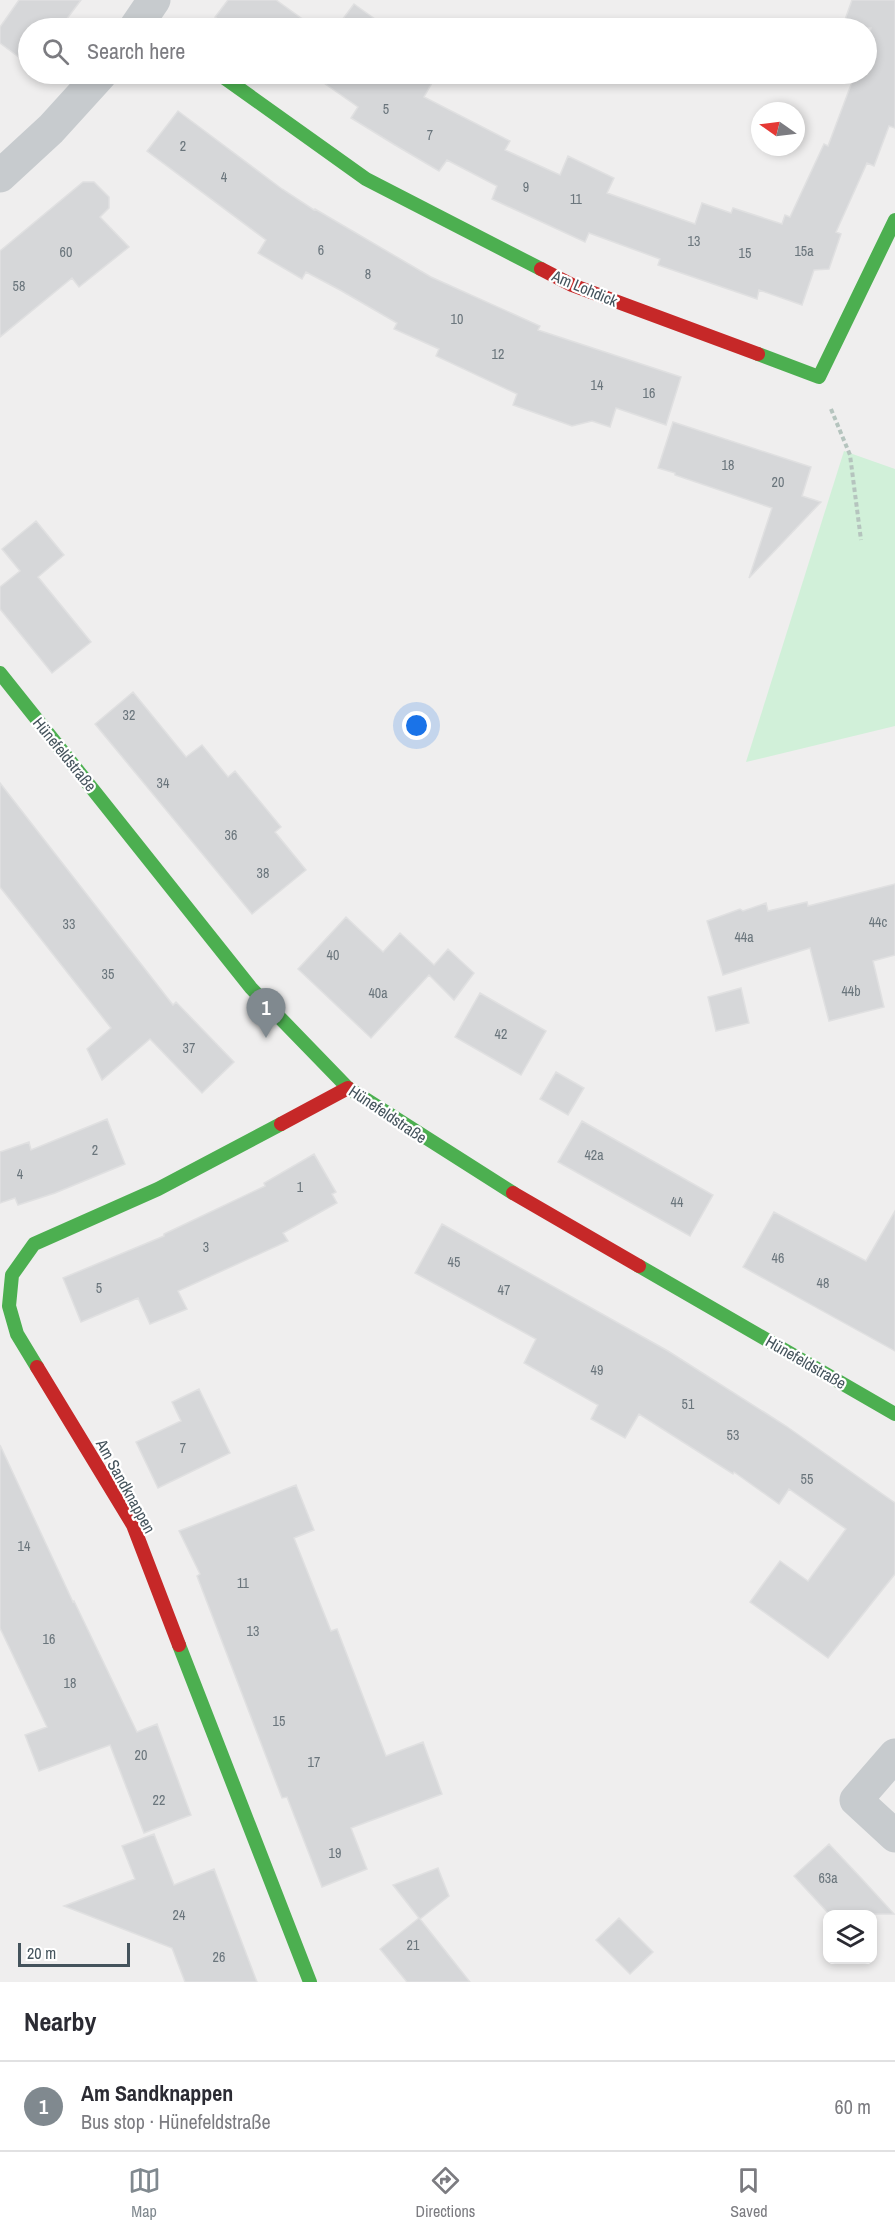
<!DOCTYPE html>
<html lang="en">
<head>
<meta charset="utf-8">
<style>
	:root { --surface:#fff; --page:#f2f2f3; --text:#2b2b33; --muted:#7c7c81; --line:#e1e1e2; --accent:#80898f }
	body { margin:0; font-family:"Archivo Narrow",sans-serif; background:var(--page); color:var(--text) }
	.controls { position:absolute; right:18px; bottom:18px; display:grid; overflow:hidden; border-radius:12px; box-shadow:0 3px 9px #0003 }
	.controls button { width:54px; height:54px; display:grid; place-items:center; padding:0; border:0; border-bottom:2px solid var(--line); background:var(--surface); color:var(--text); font:30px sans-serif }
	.compass { position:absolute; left:751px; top:102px; width:54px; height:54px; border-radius:50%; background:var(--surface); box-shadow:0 3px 9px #0003; rotate:284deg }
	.scale { position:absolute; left:18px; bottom:15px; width:112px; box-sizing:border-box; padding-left:6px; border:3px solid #44535c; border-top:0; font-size:16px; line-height:21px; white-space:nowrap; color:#44535c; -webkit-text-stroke:4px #fff; paint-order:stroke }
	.you { position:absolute; left:417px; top:726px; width:21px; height:21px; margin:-15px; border:4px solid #fff; border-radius:50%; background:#1a73e8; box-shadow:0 0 0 9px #1a73e833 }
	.badge { display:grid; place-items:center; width:39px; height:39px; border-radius:50%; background:var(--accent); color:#fff; font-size:20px; font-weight:700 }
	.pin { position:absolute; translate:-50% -50px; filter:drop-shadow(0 2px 3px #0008) }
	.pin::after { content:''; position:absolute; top:32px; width:21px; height:18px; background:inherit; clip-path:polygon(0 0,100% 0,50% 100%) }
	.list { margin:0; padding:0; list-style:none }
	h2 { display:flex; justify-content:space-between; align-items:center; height:78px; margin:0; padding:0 24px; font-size:26px }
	h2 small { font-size:20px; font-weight:400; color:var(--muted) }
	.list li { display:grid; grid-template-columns:39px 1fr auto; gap:18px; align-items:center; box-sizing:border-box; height:90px; padding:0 24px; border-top:2px solid var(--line) }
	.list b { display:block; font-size:22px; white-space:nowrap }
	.list p { margin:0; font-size:20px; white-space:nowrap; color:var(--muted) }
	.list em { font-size:20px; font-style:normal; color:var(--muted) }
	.icon { flex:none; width:33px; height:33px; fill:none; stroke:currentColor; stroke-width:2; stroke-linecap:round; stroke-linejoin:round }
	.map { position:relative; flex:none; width:895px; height:1982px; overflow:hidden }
	.search { position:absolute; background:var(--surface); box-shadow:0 3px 9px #0003; left:18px; right:18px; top:18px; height:66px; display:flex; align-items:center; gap:15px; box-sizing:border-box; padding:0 21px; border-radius:33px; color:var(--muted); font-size:22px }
	.sheet { height:168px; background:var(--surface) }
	nav { display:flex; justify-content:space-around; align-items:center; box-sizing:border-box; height:84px; border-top:2px solid var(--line); background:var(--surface); font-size:16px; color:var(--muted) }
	nav a { display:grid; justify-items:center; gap:3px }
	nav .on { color:var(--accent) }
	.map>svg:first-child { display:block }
	.green { fill:#d1f0d9 }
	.building { fill:#d6d7d9; stroke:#e0e0e1; stroke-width:1.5 }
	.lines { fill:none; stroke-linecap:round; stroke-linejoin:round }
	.path { stroke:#b5c4be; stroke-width:4; stroke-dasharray:4.5 3; stroke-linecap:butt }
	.street { stroke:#c7cbce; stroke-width:33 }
	.fast { stroke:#4caf50; stroke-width:14 }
	.jam { stroke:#c62828; stroke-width:14 }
	.labels { text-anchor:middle; stroke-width:4.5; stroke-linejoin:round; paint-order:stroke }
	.number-label { font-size:14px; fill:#6a757c }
	.street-label { font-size:16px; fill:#44535c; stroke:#fff }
</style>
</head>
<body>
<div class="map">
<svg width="895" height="1982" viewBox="0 0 895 1982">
	<rect width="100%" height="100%" fill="#efeeee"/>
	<path class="green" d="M 844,451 L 895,469 L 895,726 L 746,762 Z"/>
	<path class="building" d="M 19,0 L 81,0 L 60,28 L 28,28 L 28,64 L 0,43 L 0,27 Z
		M 228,0 L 276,0 L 315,28 L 230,28 L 215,17 Z
		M 852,0 L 895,0 L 895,128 L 889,126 L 874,166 L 867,163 L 836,232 L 841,234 L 829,269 L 814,270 L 802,305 L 759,290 L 757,299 L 658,265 L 660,259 L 589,233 L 585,242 L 492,199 L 497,186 L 447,160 L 439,171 L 395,145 L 351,118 L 358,107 L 311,74 L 437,74 L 424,97 L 510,141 L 505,150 L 560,175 L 568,156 L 614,178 L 607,193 L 695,224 L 702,203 L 731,213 L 733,208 L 782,224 L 785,215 L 790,217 L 824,144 L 828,146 L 855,74 L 867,74 L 867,42 L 871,28 L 842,28 Z
		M 354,4 L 379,22 L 375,28 L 336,28 Z
		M 178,111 L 282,189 L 314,210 L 315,209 L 431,277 L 540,326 L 538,330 L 681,377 L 666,425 L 616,408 L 610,427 L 592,421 L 572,426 L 513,405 L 517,394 L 436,356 L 439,349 L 394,329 L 397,323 L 340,290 L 306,272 L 302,279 L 258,253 L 266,240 L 147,151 Z
		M 83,182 L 94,182 L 109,197 L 109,208 L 100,217 L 129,247 L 79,287 L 72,278 L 0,337 L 0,251 Z
		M 673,422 L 811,467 L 802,496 L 821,502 L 749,578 L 772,508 L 675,475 L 675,473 L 658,468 Z
		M 36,521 L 64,555 L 38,577 L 91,642 L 52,673 L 0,609 L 0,587 L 20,571 L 2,549 Z
		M 133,692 L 186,757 L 202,745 L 228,777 L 235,771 L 281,827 L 275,832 L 306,870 L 252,914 L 95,724 Z
		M 0,783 L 173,1005 L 176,1002 L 234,1062 L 202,1093 L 150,1039 L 102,1080 L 87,1049 L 111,1028 L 0,887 Z
		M 895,884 L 895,955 L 873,961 L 884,1007 L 829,1021 L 810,948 L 723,975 L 707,921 L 740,909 L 743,911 L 766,903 L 768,911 L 807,902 L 808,906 Z
		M 346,917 L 383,952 L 400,933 L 434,965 L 448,949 L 474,973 L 454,1000 L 429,975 L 371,1038 L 298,969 Z
		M 741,988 L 749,1023 L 716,1031 L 708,997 Z
		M 480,993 L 546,1031 L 521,1075 L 455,1037 Z
		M 556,1072 L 584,1088 L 568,1115 L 540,1099 Z
		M 107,1119 L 125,1164 L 55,1193 L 18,1205 L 15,1198 L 0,1203 L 0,1152 L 29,1142 L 31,1150 Z
		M 582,1121 L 713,1195 L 690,1236 L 558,1162 Z
		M 314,1154 L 336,1192 L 332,1194 L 337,1203 L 283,1233 L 288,1241 L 178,1291 L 187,1309 L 150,1324 L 138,1298 L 81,1322 L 63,1278 L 164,1236 L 164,1234 L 265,1186 L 264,1183 Z
		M 895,1211 L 895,1351 L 743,1267 L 774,1212 L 866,1261 Z
		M 442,1224 L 668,1351 L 786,1426 L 895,1503 L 895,1574 L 828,1658 L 750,1602 L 780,1561 L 808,1581 L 846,1529 L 789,1489 L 779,1504 L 734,1472 L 733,1474 L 639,1414 L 625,1438 L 591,1419 L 598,1405 L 524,1363 L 536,1339 L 415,1273 Z
		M 199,1389 L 230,1453 L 158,1488 L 136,1442 L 181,1421 L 172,1402 Z
		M 0,1445 L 73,1602 L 74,1601 L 137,1732 L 157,1724 L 191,1815 L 144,1833 L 110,1745 L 39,1771 L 25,1735 L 47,1727 L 0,1628 Z
		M 296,1485 L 314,1530 L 294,1538 L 331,1631 L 337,1629 L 386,1756 L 423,1742 L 442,1794 L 351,1828 L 367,1869 L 322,1887 L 287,1797 L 282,1798 L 197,1576 L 200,1574 L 179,1531 Z
		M 154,1834 L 174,1885 L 214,1869 L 257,1982 L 185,1982 L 172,1948 L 64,1906 L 135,1879 L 122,1846 Z
		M 829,1844 L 862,1879 L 894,1914 L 829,1914 L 794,1876 Z
		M 438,1868 L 449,1896 L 420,1919 L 470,1982 L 407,1982 L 380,1949 L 419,1918 L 393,1885 Z
		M 619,1918 L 653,1952 L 630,1974 L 596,1940 Z"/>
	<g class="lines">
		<path class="path" d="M 831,409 L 850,455 L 861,540"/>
		<path class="street" d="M 135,28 L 154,0
			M 0,176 L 51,129 L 101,74
			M 895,1755 L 856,1800 L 895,1836"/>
		<path class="fast" d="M 219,74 L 366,179 L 541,269
			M 758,354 L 819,377 L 895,220
			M 0,673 L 251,988 L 348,1088 L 513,1193
			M 639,1266 L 895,1414
			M 37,1367 L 17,1334 L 9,1306 L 12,1275 L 34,1244 L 158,1189 L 281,1124
			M 179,1645 L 310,1982"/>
		<path class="jam" d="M 541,269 L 572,285 L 758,354
			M 281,1124 L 348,1088
			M 513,1193 L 639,1266
			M 37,1367 L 133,1525 L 179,1645"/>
	</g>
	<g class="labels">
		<g class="number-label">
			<text x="386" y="114">5</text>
			<text x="430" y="140">7</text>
			<text x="183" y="151">2</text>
			<text x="224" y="182">4</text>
			<text x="526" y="192">9</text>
			<text x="576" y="204">11</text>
			<text x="694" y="246">13</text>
			<text x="321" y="255">6</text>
			<text x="804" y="256">15a</text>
			<text x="66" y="257">60</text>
			<text x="745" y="258">15</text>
			<text x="368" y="279">8</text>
			<text x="19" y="291">58</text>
			<text x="457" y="324">10</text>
			<text x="498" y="359">12</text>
			<text x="597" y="390">14</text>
			<text x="649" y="398">16</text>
			<text x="728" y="470">18</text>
			<text x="778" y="487">20</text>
			<text x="129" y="720">32</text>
			<text x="163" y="788">34</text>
			<text x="231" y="840">36</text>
			<text x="263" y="878">38</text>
			<text x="878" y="927">44c</text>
			<text x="69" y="929">33</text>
			<text x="744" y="942">44a</text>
			<text x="333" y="960">40</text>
			<text x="108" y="979">35</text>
			<text x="851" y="996">44b</text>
			<text x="378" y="998">40a</text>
			<text x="501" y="1039">42</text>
			<text x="189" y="1053">37</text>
			<text x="95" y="1155">2</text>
			<text x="594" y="1160">42a</text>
			<text x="20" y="1179">4</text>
			<text x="300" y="1192">1</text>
			<text x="677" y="1207">44</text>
			<text x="206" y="1252">3</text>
			<text x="778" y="1263">46</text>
			<text x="454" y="1267">45</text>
			<text x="823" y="1288">48</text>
			<text x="99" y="1293">5</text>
			<text x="504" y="1295">47</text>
			<text x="597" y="1375">49</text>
			<text x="688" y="1409">51</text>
			<text x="733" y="1440">53</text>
			<text x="183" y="1453">7</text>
			<text x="807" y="1484">55</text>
			<text x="24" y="1551">14</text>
			<text x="243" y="1588">11</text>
			<text x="253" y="1636">13</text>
			<text x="49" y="1644">16</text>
			<text x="70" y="1688">18</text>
			<text x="279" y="1726">15</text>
			<text x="141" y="1760">20</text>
			<text x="314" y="1767">17</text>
			<text x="159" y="1805">22</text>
			<text x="335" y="1858">19</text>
			<text x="828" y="1883">63a</text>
			<text x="179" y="1920">24</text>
			<text x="413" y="1950">21</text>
			<text x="219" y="1962">26</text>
		</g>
		<g class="street-label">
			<text transform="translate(585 288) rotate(23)" y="6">Am Lohdick</text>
			<text transform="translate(65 754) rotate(51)" y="6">Hünefeldstraße</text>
			<text transform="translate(388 1114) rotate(34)" y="6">Hünefeldstraße</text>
			<text transform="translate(806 1362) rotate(30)" y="6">Hünefeldstraße</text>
			<text transform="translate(126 1486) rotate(61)" y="6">Am Sandknappen</text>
		</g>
	</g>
</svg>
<div class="controls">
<button><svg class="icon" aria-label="layers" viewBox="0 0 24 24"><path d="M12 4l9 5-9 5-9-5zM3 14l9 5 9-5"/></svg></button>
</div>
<svg class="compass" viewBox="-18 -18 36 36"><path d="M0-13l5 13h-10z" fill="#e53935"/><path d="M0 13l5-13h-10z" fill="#7c7c81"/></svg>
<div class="scale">20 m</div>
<div class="you"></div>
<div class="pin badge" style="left:266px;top:1038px">1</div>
<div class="search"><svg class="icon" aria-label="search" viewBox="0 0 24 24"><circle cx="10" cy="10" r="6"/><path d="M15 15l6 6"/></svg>Search here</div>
</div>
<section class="sheet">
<h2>Nearby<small></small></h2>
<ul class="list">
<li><span class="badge">1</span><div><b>Am Sandknappen</b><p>Bus stop · Hünefeldstraße</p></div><em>60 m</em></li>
</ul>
</section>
<nav>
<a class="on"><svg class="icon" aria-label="map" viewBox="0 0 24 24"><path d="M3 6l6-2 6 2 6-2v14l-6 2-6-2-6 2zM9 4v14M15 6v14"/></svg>Map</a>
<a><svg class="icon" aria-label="directions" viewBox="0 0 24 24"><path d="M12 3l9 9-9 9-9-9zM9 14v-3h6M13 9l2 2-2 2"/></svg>Directions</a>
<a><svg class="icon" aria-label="saved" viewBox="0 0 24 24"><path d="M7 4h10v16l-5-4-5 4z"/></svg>Saved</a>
</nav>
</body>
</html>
